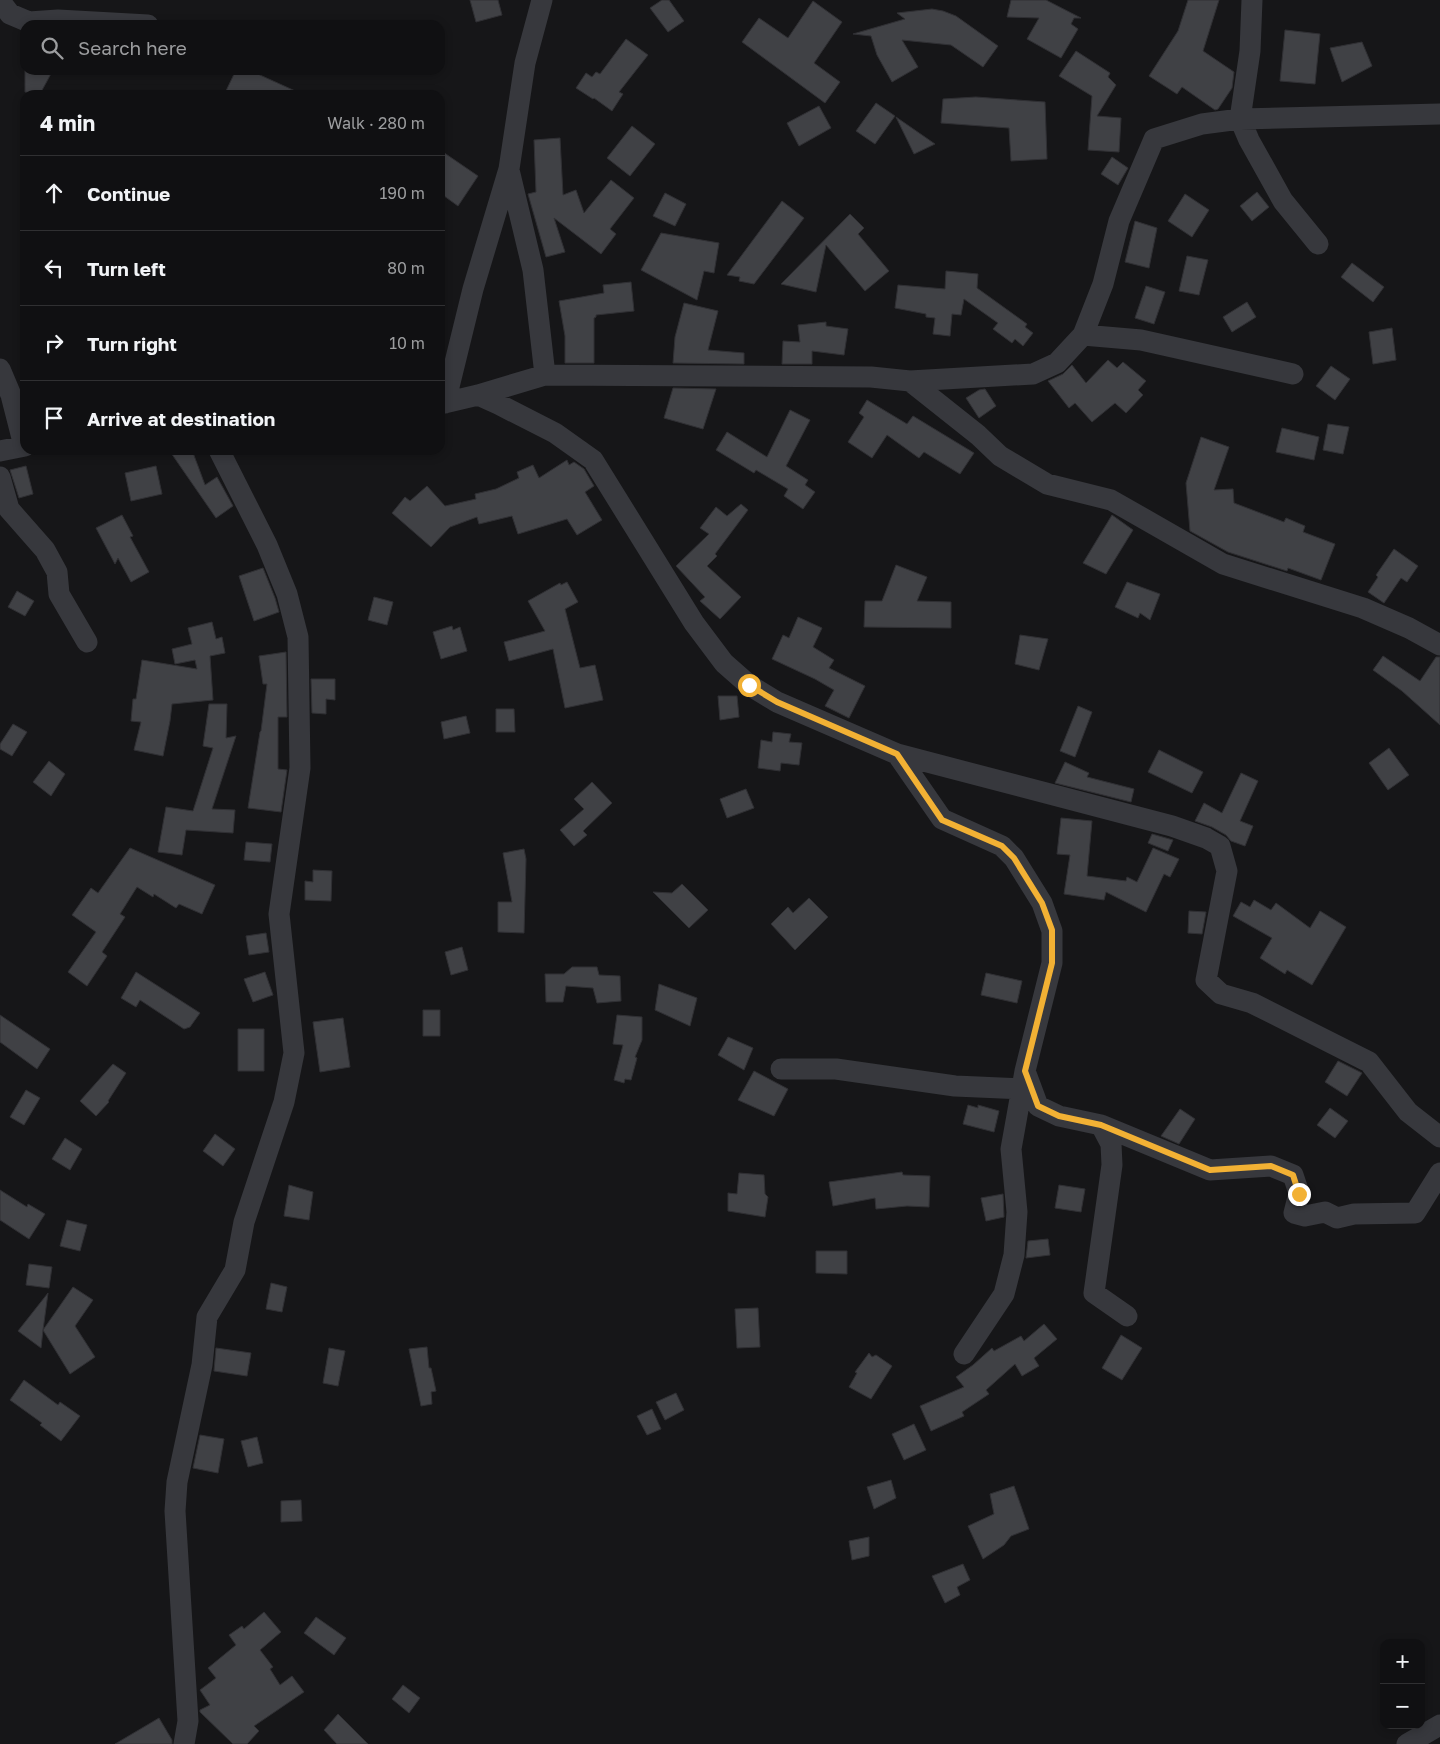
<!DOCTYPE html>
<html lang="en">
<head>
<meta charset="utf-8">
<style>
	:root { --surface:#101012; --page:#19191b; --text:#f1f3f6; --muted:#9c9d9f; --line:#303032 }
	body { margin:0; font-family:"Golos Text",sans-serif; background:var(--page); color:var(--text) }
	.controls { position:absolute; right:15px; bottom:15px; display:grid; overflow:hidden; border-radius:10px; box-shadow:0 2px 8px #0003 }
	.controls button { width:45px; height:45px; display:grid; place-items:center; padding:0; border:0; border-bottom:1px solid var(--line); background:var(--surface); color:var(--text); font:25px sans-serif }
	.stop { position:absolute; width:15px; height:15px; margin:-11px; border:4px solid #f2b134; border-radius:50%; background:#fff }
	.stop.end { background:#f2b134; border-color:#fff; box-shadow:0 1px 5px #0008 }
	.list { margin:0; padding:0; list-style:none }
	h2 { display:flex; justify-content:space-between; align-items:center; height:65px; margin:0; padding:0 20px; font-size:21px }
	h2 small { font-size:16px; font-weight:400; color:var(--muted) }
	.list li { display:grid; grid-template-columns:32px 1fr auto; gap:15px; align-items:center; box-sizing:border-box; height:75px; padding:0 20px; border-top:1px solid var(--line) }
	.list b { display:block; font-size:19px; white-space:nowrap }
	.list em { font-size:16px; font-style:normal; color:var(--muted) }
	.icon { flex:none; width:28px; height:28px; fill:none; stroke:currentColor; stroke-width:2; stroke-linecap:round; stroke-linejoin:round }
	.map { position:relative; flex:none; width:1440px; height:1744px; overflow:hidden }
	.search { position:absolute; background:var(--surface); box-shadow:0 2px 8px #0003; left:20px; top:20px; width:425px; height:55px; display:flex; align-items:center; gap:12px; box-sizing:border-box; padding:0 18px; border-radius:15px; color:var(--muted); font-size:19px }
	.panel { position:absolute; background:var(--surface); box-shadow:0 2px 8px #0003; left:20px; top:90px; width:425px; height:365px; border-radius:15px }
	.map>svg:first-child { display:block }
	.building { fill:#404145; stroke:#303034 }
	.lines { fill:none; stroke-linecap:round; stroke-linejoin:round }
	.minor { stroke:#37383d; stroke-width:21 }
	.route { stroke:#f2b134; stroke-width:6 }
</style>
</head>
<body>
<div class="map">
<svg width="1440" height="1744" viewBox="0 0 1440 1744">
	<rect width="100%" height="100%" fill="#161618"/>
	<path class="building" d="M 470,0 L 498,0 L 502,15 L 476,22 Z
		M 662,0 L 669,0 L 684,21 L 668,32 L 650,8 Z
		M 1011,0 L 1046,0 L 1081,18 L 1074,18 L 1071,24 L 1078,29 L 1061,58 L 1027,39 L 1039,18 L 1007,17 Z
		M 1188,0 L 1219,0 L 1203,51 L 1234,72 L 1232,88 L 1218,109 L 1215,110 L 1182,87 L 1177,94 L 1149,76 L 1178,31 Z
		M 813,1 L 842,22 L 814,63 L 840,82 L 825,103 L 742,42 L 759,18 L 788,38 Z
		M 932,9 L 943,11 L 956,16 L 998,46 L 983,67 L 951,45 L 902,40 L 918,67 L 892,82 L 877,55 L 871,36 L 853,34 L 905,19 L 897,13 Z
		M 1285,30 L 1320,34 L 1315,84 L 1280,81 Z
		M 626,39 L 648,55 L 619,92 L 623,94 L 612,111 L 594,98 L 593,99 L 576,88 L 586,73 L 592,77 L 596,72 L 600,74 Z
		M 1362,42 L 1372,66 L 1342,82 L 1330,48 Z
		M 1076,51 L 1110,73 L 1108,77 L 1116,85 L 1097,116 L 1121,118 L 1119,152 L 1088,150 L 1092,96 L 1059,76 Z
		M 25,70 L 53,70 L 40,94 L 25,92 Z
		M 236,70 L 249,70 L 304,95 L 224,95 Z
		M 976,97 L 1045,102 L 1047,159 L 1011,161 L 1009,128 L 941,123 L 943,99 Z
		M 876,103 L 895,116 L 875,144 L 856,131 Z
		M 819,106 L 831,128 L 799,146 L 787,123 Z
		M 896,117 L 935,144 L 914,154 Z
		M 632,126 L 655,144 L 630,176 L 607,158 Z
		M 560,138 L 563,195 L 576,190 L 584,213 L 611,180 L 634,198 L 610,229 L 616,234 L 601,254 L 554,218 L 565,252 L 546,257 L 528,194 L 536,192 L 534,140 Z
		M 440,150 L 478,176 L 458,206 L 440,193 Z
		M 1112,157 L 1128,168 L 1118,185 L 1101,174 Z
		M 1257,192 L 1269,207 L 1252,221 L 1240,206 Z
		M 665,193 L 686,204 L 675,226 L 653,216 Z
		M 1185,194 L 1209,210 L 1192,237 L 1168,221 Z
		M 782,201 L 804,218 L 754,284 L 739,281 L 740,277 L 727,275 Z
		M 850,214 L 864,228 L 858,234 L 889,271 L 865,291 L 826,245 L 816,292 L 781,284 Z
		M 1135,221 L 1157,228 L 1149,268 L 1125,262 Z
		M 661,233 L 719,243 L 714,273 L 704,271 L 697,300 L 641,270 Z
		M 1187,256 L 1208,260 L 1199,295 L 1179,291 Z
		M 1352,263 L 1384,287 L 1373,302 L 1341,277 Z
		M 946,271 L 978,274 L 977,288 L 1027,324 L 1025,327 L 1033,333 L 1023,346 L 1015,339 L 1012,343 L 993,329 L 998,323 L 964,299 L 961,315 L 952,314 L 950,336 L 933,334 L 935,318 L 926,317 L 926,314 L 895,308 L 898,285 L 945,289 Z
		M 631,282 L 634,311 L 596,315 L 596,317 L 594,318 L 594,363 L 565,363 L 565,336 L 559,301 L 604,293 L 603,285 Z
		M 1146,286 L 1165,292 L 1154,324 L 1135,318 Z
		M 1247,302 L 1256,317 L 1232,332 L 1223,317 Z
		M 684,303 L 718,311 L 708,350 L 744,353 L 744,364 L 673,363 L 675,337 Z
		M 826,322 L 826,326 L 848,329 L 844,355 L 812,351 L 812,364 L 782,364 L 783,341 L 800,342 L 798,325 Z
		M 1392,328 L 1396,360 L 1373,364 L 1369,332 Z
		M 1108,360 L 1117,368 L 1123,362 L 1146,381 L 1138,390 L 1143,395 L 1126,413 L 1115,403 L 1092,422 L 1075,403 L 1069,408 L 1048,381 L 1063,374 L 1072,365 L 1086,383 Z
		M 1331,366 L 1350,379 L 1335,400 L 1316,386 Z
		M 673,388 L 716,389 L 703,429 L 664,418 Z
		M 985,389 L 996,406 L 979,418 L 966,398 L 979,390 Z
		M 867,400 L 907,424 L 913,416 L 974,453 L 960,474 L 924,452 L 919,458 L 887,435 L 872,458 L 848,442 L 864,417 L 859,413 Z
		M 790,410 L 810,420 L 786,466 L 808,480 L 805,485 L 815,492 L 803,509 L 784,496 L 788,489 L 756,470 L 754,473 L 716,450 L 727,432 L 767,457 Z
		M 1328,424 L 1349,427 L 1343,454 L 1323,450 Z
		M 1282,428 L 1319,437 L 1314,460 L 1276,452 Z
		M 1201,437 L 1229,447 L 1214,490 L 1233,489 L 1234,503 L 1284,522 L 1286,518 L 1305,526 L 1303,532 L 1335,544 L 1321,580 L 1288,568 L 1287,571 L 1228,552 L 1190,531 L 1186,483 Z
		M 169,450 L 192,450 L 205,485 L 217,477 L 233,506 L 216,518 Z
		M 567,460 L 569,465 L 574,462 L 584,469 L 594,486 L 585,492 L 602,520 L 577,535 L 567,519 L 518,534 L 512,516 L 479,524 L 477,517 L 450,527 L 431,547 L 392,513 L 405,497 L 410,501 L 427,486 L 445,506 L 476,499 L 475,494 L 496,489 L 519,478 L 517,472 L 533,465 L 539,478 Z
		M 26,466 L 33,494 L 19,498 L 10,470 Z
		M 156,466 L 162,494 L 131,501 L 125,473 Z
		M 741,504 L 748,510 L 715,554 L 717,556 L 707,566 L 741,597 L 720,619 L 700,601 L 705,597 L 676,566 L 709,534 L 700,528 L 716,507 L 727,516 Z
		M 122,515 L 133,536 L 130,537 L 149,572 L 131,582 L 118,558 L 115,564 L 96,528 Z
		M 1112,515 L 1133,530 L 1106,574 L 1083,563 Z
		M 1394,549 L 1418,566 L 1407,582 L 1401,578 L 1384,603 L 1368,592 L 1378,577 L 1376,575 Z
		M 896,565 L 927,577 L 917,601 L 951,602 L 951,628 L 864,627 L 865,601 L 882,601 Z
		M 263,568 L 275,598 L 279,612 L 254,621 L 239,576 Z
		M 567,582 L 578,602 L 565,609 L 580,668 L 595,665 L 603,700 L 565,708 L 553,649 L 509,661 L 504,642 L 545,631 L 528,601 L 560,583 L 561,585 Z
		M 1127,582 L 1160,594 L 1150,620 L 1140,613 L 1138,618 L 1115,607 Z
		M 17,591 L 34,601 L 25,616 L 8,607 Z
		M 374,597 L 393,602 L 387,625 L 368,620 Z
		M 798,617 L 822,628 L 813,647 L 834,660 L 829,668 L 865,686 L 849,718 L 825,706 L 834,690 L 815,679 L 772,659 L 783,635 L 789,638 Z
		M 212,622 L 216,639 L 222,637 L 225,653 L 210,656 L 213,700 L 172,704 L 170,721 L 163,756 L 134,750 L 141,722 L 131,721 L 133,699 L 136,699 L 142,660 L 197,669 L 195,660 L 175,664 L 172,649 L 192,644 L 188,628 Z
		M 452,626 L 453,630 L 460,627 L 467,651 L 441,659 L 433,632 Z
		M 1020,635 L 1048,639 L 1039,670 L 1015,664 Z
		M 286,652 L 287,717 L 278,717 L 278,769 L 287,770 L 281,812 L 248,808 L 260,732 L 261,731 L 267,684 L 263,684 L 259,656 Z
		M 1383,656 L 1420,681 L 1436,657 L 1440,657 L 1440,725 L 1402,691 L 1373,670 Z
		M 311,679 L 335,679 L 335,700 L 326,699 L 326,714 L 312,713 Z
		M 718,696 L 737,696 L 739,717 L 720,720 Z
		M 209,704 L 227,704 L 226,738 L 236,736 L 212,809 L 235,810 L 233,833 L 186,830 L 182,855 L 158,852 L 166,807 L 193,811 L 213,748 L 203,746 Z
		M 1078,706 L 1092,712 L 1075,757 L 1060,751 Z
		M 496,709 L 514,709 L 515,732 L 496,732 Z
		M 466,716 L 470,733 L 444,739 L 441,722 Z
		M 13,724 L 27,732 L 12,756 L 0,749 L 0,744 Z
		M 773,732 L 791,734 L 789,742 L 802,743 L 799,765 L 781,763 L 780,771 L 758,768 L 761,740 L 772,742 Z
		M 1389,748 L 1409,775 L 1388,790 L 1369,763 Z
		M 1159,750 L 1203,772 L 1192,793 L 1148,772 Z
		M 49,761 L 65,774 L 51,796 L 33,782 Z
		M 1065,762 L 1089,773 L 1087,777 L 1134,789 L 1131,802 L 1055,783 Z
		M 1241,773 L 1258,781 L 1240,821 L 1253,826 L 1245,846 L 1231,841 L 1226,835 L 1212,827 L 1195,821 L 1204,803 L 1222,813 Z
		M 592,782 L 612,803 L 583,831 L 587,835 L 574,846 L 560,830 L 584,809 L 574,799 Z
		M 746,789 L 754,808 L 727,818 L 720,799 Z
		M 1061,818 L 1092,821 L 1087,876 L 1126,881 L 1127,877 L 1137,882 L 1153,848 L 1179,859 L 1170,877 L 1164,874 L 1146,912 L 1106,892 L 1104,900 L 1064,894 L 1070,855 L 1057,854 Z
		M 1152,834 L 1173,840 L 1168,851 L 1148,843 Z
		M 246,842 L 272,844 L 270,862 L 244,860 Z
		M 130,848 L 215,885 L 202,914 L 179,904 L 176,908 L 154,894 L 153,897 L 137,887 L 120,914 L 125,917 L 102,952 L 107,956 L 87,986 L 68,972 L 96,932 L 72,915 L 91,888 L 98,893 Z
		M 524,849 L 526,859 L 524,933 L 498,932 L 498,902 L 512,902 L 503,853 Z
		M 313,870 L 332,871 L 331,901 L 305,900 L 305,881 L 313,882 Z
		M 682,884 L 708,910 L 689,928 L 653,892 L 672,893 Z
		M 809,898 L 828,917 L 795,950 L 771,924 L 788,907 L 793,913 Z
		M 1254,900 L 1271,910 L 1276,903 L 1310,928 L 1320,911 L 1346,927 L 1312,985 L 1287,970 L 1285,974 L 1260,958 L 1272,938 L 1233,916 L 1241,902 L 1250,907 Z
		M 1189,911 L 1206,912 L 1202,934 L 1188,933 Z
		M 266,933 L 269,952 L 249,955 L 246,936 Z
		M 462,947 L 468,970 L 451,975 L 445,952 Z
		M 572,967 L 597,967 L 599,975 L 620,976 L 621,1001 L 597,1003 L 593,988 L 566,986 L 563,1002 L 546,1002 L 545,974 L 564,974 Z
		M 136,972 L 200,1013 L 190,1027 L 184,1029 L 140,1000 L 136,1007 L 121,998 Z
		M 265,972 L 273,995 L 253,1002 L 244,979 Z
		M 986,973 L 1022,981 L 1017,1003 L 981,995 Z
		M 659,984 L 697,998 L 690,1026 L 655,1010 Z
		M 423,1010 L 440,1010 L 440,1036 L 423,1036 Z
		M 0,1015 L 50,1049 L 37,1069 L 0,1042 Z
		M 617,1015 L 642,1017 L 642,1040 L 635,1057 L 637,1058 L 631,1080 L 625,1079 L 624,1083 L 614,1080 L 623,1045 L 613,1044 Z
		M 343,1018 L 350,1067 L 320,1072 L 313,1022 Z
		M 238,1029 L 264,1029 L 264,1071 L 238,1071 Z
		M 728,1037 L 753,1048 L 744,1070 L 718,1055 Z
		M 1338,1061 L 1362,1073 L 1347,1096 L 1325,1082 Z
		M 113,1064 L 126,1073 L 108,1101 L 109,1102 L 96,1116 L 80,1101 Z
		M 754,1071 L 788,1089 L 774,1116 L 738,1100 Z
		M 26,1090 L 40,1098 L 24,1125 L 10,1117 Z
		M 968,1105 L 978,1108 L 978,1105 L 999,1111 L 994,1132 L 963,1124 Z
		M 1330,1108 L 1348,1121 L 1335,1138 L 1317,1125 Z
		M 1180,1109 L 1195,1119 L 1179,1144 L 1161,1136 Z
		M 215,1134 L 235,1149 L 223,1166 L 203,1151 Z
		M 65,1138 L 82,1149 L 70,1170 L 52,1159 Z
		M 902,1172 L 903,1175 L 930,1176 L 929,1207 L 907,1206 L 876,1209 L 875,1198 L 833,1206 L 829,1182 Z
		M 739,1173 L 764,1175 L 765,1194 L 768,1197 L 765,1217 L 728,1211 L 728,1193 L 737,1194 Z
		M 289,1185 L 313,1192 L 309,1220 L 284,1216 Z
		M 1059,1185 L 1085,1189 L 1081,1212 L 1055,1208 Z
		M 0,1190 L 27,1207 L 28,1204 L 45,1214 L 29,1239 L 0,1220 Z
		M 1003,1194 L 1004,1217 L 986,1221 L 981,1198 Z
		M 67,1220 L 87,1225 L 80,1251 L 60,1246 Z
		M 1048,1239 L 1050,1255 L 1026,1258 L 1028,1241 Z
		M 816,1251 L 847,1251 L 847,1274 L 816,1273 Z
		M 29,1264 L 52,1267 L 49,1288 L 26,1285 Z
		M 271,1283 L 287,1287 L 282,1312 L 266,1309 Z
		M 73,1287 L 93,1300 L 75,1326 L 95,1357 L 70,1374 L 43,1330 L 41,1348 L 18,1331 L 48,1293 L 43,1330 Z
		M 758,1308 L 760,1347 L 737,1348 L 735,1309 Z
		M 1044,1324 L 1057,1339 L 1034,1358 L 1039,1366 L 1022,1376 L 1015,1364 L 986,1390 L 989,1394 L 962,1412 L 964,1416 L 931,1431 L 920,1406 L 964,1387 L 956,1377 L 973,1365 L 992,1348 L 994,1351 L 1021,1336 L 1024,1341 Z
		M 1121,1335 L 1142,1348 L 1122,1380 L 1102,1368 Z
		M 427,1347 L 429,1368 L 431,1368 L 436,1391 L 431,1392 L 432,1404 L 421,1406 L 409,1349 Z
		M 216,1348 L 251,1353 L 247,1376 L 214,1371 Z
		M 329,1348 L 345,1351 L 338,1386 L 323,1383 Z
		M 869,1353 L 872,1357 L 876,1355 L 892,1366 L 871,1399 L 849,1387 L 857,1373 L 855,1372 Z
		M 24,1380 L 58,1405 L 60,1402 L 80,1416 L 61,1441 L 40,1425 L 42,1423 L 10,1400 Z
		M 676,1393 L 684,1410 L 665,1420 L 656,1402 Z
		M 652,1409 L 661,1429 L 647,1435 L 637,1416 Z
		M 914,1424 L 926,1450 L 904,1460 L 892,1434 Z
		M 200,1435 L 224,1439 L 218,1473 L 193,1468 Z
		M 257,1437 L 263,1463 L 248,1467 L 241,1441 Z
		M 891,1480 L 896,1498 L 874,1509 L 867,1487 Z
		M 1014,1486 L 1029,1529 L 1011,1536 L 1004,1545 L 983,1559 L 968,1526 L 994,1514 L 990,1494 Z
		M 301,1500 L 302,1521 L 281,1522 L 281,1501 Z
		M 869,1537 L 869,1556 L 852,1560 L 849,1541 Z
		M 963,1564 L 970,1580 L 957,1587 L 960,1595 L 945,1603 L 932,1576 Z
		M 264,1612 L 281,1632 L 260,1650 L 273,1667 L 270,1669 L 280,1685 L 292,1676 L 304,1692 L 254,1726 L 259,1731 L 247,1744 L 233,1744 L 200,1712 L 200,1710 L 210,1705 L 200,1690 L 216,1678 L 208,1668 L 236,1645 L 229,1635 L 242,1626 L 244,1629 Z
		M 316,1617 L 346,1638 L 334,1655 L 304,1633 Z
		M 403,1685 L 420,1698 L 409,1713 L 392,1699 Z
		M 338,1714 L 368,1744 L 337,1744 L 324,1730 Z
		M 159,1718 L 172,1740 L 172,1744 L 115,1744 Z"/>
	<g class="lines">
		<path class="minor" d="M 1252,0 L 1250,51 L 1240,119 L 1249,140 L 1283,201 L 1318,244
			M 0,1 L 10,14 L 29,22 L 58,20 L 148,25
			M 509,170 L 533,270 L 545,375
			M 1083,335 L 1141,340 L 1293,374
			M 0,369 L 11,395 L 24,446
			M 910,381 L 978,435 L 1000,456 L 1047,484 L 1111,500 L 1223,564 L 1363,608 L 1409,628 L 1440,645
			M 478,395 L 498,404 L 555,433 L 593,460 L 694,623 L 724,663 L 749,685 L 777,702 L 897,754 L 1172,826 L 1206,838 L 1220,846 L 1227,871 L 1206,980 L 1221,994 L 1252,1003 L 1369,1062 L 1408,1112 L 1440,1137
			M 445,403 L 473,289 L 509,169 L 525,63 L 542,0
			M 440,404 L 478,395 L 545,375 L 871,377 L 910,381 L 1033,374 L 1057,363 L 1083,335 L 1103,284 L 1119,221 L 1154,139 L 1202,124 L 1240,119 L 1440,114
			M 0,451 L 25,446
			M 0,477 L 9,509 L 45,550 L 57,572 L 59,594 L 87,642
			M 897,754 L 942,819 L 1002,846 L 1014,858 L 1042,903 L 1052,931 L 1052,963 L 1025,1071 L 1011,1149 L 1017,1212 L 1014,1255 L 1004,1294 L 964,1354
			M 781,1069 L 836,1069 L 955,1086 L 1021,1089
			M 1025,1071 L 1038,1106 L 1059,1116 L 1101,1125 L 1210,1170 L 1271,1166 L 1293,1175 L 1299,1193 L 1294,1213 L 1305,1216 L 1325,1212 L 1337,1218 L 1354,1214 L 1415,1213 L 1440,1173
			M 1101,1125 L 1111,1144 L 1112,1165 L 1094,1293 L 1127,1316
			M 184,1744 L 188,1721 L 175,1511 L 177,1482 L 202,1365 L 207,1317 L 235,1270 L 244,1222 L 284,1102 L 294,1053 L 279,914 L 300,768 L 298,637 L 287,594 L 267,545 L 219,450
			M 1407,1744 L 1440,1725"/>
	</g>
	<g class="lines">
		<path class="route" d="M 749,685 L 777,702 L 897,754 L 942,820 L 1002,846 L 1014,858 L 1042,903 L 1052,930 L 1052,963 L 1025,1071 L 1038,1106 L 1059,1116 L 1101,1125 L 1210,1170 L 1271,1166 L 1293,1175 L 1299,1194"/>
	</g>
</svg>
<div class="controls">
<button>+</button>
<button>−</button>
</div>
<div class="stop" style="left:749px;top:685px"></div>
<div class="stop end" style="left:1299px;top:1194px"></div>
<div class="search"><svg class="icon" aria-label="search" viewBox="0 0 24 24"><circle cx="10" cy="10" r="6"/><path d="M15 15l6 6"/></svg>Search here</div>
<section class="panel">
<h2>4 min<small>Walk · 280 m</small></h2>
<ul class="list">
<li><svg class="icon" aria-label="ahead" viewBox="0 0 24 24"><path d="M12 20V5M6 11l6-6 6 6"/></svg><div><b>Continue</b></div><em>190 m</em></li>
<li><svg class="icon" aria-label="left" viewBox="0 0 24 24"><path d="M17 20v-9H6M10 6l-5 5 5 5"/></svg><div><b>Turn left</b></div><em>80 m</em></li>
<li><svg class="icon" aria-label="right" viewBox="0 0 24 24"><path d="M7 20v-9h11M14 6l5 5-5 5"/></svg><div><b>Turn right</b></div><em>10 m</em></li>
<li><svg class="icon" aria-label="arrive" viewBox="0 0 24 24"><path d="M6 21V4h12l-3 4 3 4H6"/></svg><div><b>Arrive at destination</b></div></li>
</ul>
</section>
</div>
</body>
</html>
